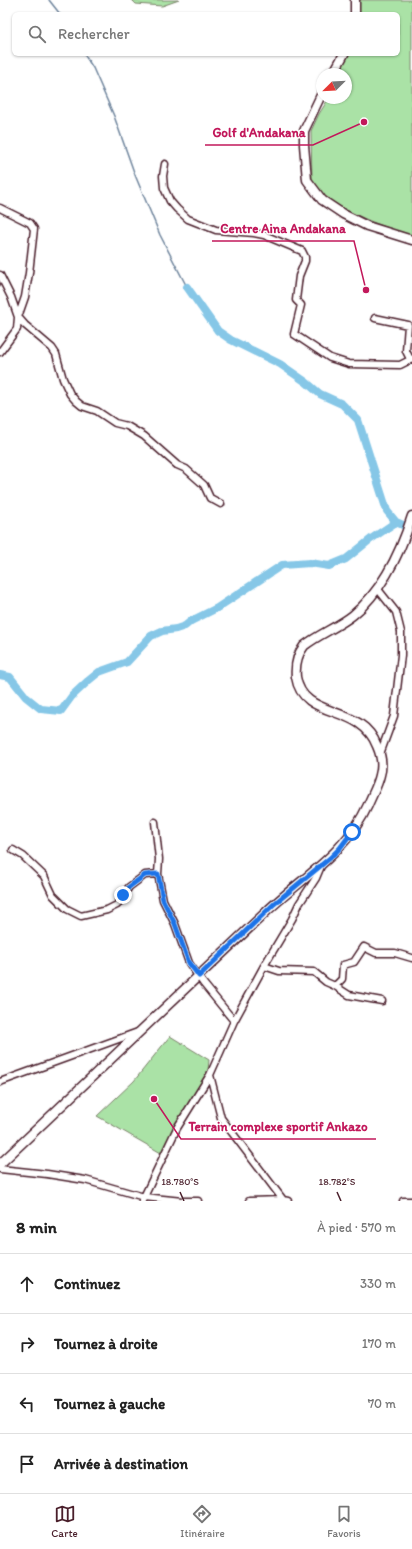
<!DOCTYPE html>
<html lang="fr">
<head>
<meta charset="utf-8">
<style>
	:root { --surface:#fff; --page:#f6f6f6; --text:#222; --muted:#767676; --line:#e0e0e0; --accent:#4a1f2b }
	body { margin:0; font-family:Itim,sans-serif; background:var(--page); color:var(--text) }
	.compass { position:absolute; left:316px; top:68px; width:36px; height:36px; border-radius:50%; background:var(--surface); box-shadow:0 1px 3px #0004; rotate:246deg }
	.stop { position:absolute; width:12px; height:12px; margin:-9px; border:3px solid #1a73e8; border-radius:50%; background:#fff }
	.stop.end { background:#1a73e8; border-color:#fff; box-shadow:0 1px 4px #0008 }
	.list { margin:0; padding:0; list-style:none }
	h2 { display:flex; justify-content:space-between; align-items:center; height:52px; margin:0; padding:0 16px; font-size:17px }
	h2 small { font-size:13px; font-weight:400; color:var(--muted) }
	.list li { display:grid; grid-template-columns:26px 1fr auto; gap:12px; align-items:center; box-sizing:border-box; height:60px; padding:0 16px; border-top:1px solid var(--line) }
	.list b { display:block; font-size:15px; white-space:nowrap }
	.list em { font-size:13px; font-style:normal; color:var(--muted) }
	.icon { flex:none; width:22px; height:22px; fill:none; stroke:currentColor; stroke-width:2; stroke-linecap:round; stroke-linejoin:round }
	.map { position:relative; flex:none; width:412px; height:1201px; overflow:hidden }
	.search { position:absolute; background:var(--surface); box-shadow:0 1px 3px #0004; left:12px; right:12px; top:12px; height:44px; display:flex; align-items:center; gap:10px; box-sizing:border-box; padding:0 14px; border-radius:6px; color:var(--muted); font-size:15px }
	.sheet { height:292px; background:var(--surface) }
	nav { display:flex; justify-content:space-around; align-items:center; box-sizing:border-box; height:56px; border-top:1px solid var(--line); background:var(--surface); font-size:11px; color:var(--muted) }
	nav a { display:grid; justify-items:center; gap:2px }
	nav .on { color:var(--accent) }
	.map>svg:first-child { display:block }
	.grass { fill:#aae2a6; stroke:#7a8068 }
	.lines { fill:none; stroke-linecap:round; stroke-linejoin:round }
	.stream { stroke:#6e849c; stroke-width:1.5 }
	.river { stroke:#86c7e7; stroke-width:8 }
	.minor-casing { stroke:#4a1f2b; stroke-width:9 }
	.major-casing { stroke:#4a1f2b; stroke-width:11 }
	.minor { stroke:#fff; stroke-width:6 }
	.major { stroke:#fff; stroke-width:8 }
	.route { stroke:#1a73e8; stroke-width:5 }
	.ticks { fill:none; stroke:#4a1f2b; stroke-width:1.5 }
	.ticks-label { font-size:10px; text-anchor:middle; fill:#4a1f2b; stroke:#fff; stroke-width:3; stroke-linejoin:round; paint-order:stroke }
	.leader { fill:none; stroke:#c2185b; stroke-width:1.5 }
	.callout-dot { fill:#c2185b; stroke:#fff; stroke-width:1.5 }
	.callout-label { font-size:13px; text-anchor:middle; font-weight:bold; fill:#c2185b; stroke:#fff; stroke-width:3; stroke-linejoin:round; paint-order:stroke }
</style>
</head>
<body>
<div class="map">
<svg width="412" height="1201" viewBox="0 0 412 1201">
	<rect width="100%" height="100%" fill="#fff"/>
	<filter id="ink" filterUnits="userSpaceOnUse"><feTurbulence type="fractalNoise" baseFrequency=".025" numOctaves="2"/><feDisplacementMap in="SourceGraphic" scale="8" xChannelSelector="R" yChannelSelector="G"/><feConvolveMatrix kernelMatrix="1 2 1 2 8 2 1 2 1" color-interpolation-filters="sRGB"/></filter>
	<g filter="url(#ink)">
		<path class="grass" d="M 132,0 L 179,0 L 162,6 L 136,4 Z
			M 358,0 L 412,0 L 412,237 L 370,221 L 346,210 L 325,197 L 312,179 L 311,131 L 319,114 L 329,98 L 346,98 L 346,74 L 339,74 L 347,54 L 398,54 L 398,14 L 359,14 Z
			M 170,1036 L 209,1060 L 208,1070 L 161,1153 L 97,1116 L 134,1081 Z"/>
		<g class="lines">
			<path class="stream" d="M 49,0 L 60,14
				M 84,54 L 93,68 L 114,116 L 135,175 L 160,235 L 187,287"/>
			<path class="river" d="M 187,287 L 218,331 L 231,340 L 280,364 L 306,382 L 320,394 L 342,404 L 358,420 L 387,511 L 396,522 L 412,529
				M 0,675 L 10,677 L 26,697 L 41,709 L 61,711 L 72,696 L 88,681 L 99,672 L 127,662 L 151,636 L 162,631 L 176,629 L 185,626 L 191,621 L 217,608 L 282,565 L 310,563 L 329,566 L 346,559 L 371,539 L 396,522"/>
			<g class="minor-casing">
				<path id="minor" d="M 165,164 L 163,176 L 164,188 L 170,201 L 177,209 L 188,219 L 216,230 L 254,233 L 264,235 L 302,251 L 305,257 L 305,261 L 299,276 L 296,300 L 301,305 L 294,334 L 330,358 L 349,364 L 400,365 L 412,359
					M 0,208 L 30,223 L 34,229 L 29,273 L 25,297 L 18,317 L 17,329 L 0,352
					M 0,275 L 11,297 L 18,317 L 25,325 L 52,348 L 56,354 L 63,379 L 70,394 L 76,401 L 82,406 L 97,411 L 115,423 L 127,426 L 144,436 L 177,465 L 186,469 L 204,485 L 210,498 L 221,504
					M 375,318 L 408,325 L 406,351 L 410,359
					M 377,588 L 396,612 L 401,632 L 401,655 L 394,716 L 380,754
					M 155,822 L 159,859 L 158,874 L 163,900 L 175,924 L 189,963 L 203,983 L 234,1021
					M 13,850 L 23,856 L 44,876 L 53,895 L 67,909 L 81,916 L 107,910 L 117,905 L 129,887 L 145,875 L 158,874
					M 264,966 L 279,971 L 314,972 L 326,982 L 335,986 L 349,995 L 382,1001
					M 335,986 L 342,979 L 343,965 L 354,962 L 364,947 L 376,953 L 395,953 L 412,958
					M 0,1082 L 138,1032
					M 0,1169 L 47,1174 L 85,1180 L 144,1197 L 182,1201 L 198,1201
					M 142,1201 L 177,1128 L 210,1075
					M 249,1201 L 283,1200 L 288,1201
					M 284,1201 L 221,1118 L 210,1075 L 234,1021 L 264,966 L 292,919 L 299,904 L 316,878 L 321,866
					M 403,1201 L 412,1201"/>
			</g>
			<g class="major-casing">
				<path id="major" d="M 355,0 L 355,14
					M 333,74 L 344,54
					M 322,93 L 304,131 L 304,145 L 307,180 L 322,200 L 343,214 L 367,226 L 412,240
					M 0,1164 C 88,1081 176,998 264,914 C 301,878 346,854 368,805 C 372,795 378,785 380,775 C 383,765 381,755 377,746 C 360,702 303,721 296,677 C 295,666 297,655 304,646 C 319,634 338,627 353,615 C 382,591 401,551 412,516"/>
			</g>
			<use href="#minor" class="minor"/>
			<use href="#major" class="major"/>
		</g>
	</g>
	<g class="lines" filter="url(#ink)">
		<path class="route" d="M 123,895 L 129,887 L 145,875 L 158,874 L 163,900 L 175,924 L 189,963 L 199,976 L 274,904 L 330,858 L 340,848 L 352,832"/>
	</g>
	<path class="ticks" d="M 180,1192 L 184,1201M 337,1192 L 341,1201"/>
	<g class="ticks-label">
		<text x="180" y="1185">18.780°S</text>
		<text x="337" y="1185">18.782°S</text>
	</g>
	<path class="leader" d="M364 122L313 145H205M366 290L354 241H212M154 1099L181 1139H376"/>
	<g class="callout-dot">
		<circle cx="364" cy="122" r="4"/>
		<circle cx="366" cy="290" r="4"/>
		<circle cx="154" cy="1099" r="4"/>
	</g>
	<g class="callout-label">
		<text x="259" y="137">Golf d'Andakana</text>
		<text x="283" y="233">Centre Aina Andakana</text>
		<text x="278" y="1131">Terrain complexe sportif Ankazo</text>
	</g>
</svg>
<svg class="compass" viewBox="-18 -18 36 36"><path d="M0-13l5 13h-10z" fill="#e53935"/><path d="M0 13l5-13h-10z" fill="#767676"/></svg>
<div class="stop" style="left:352px;top:832px"></div>
<div class="stop end" style="left:123px;top:895px"></div>
<div class="search"><svg class="icon" aria-label="search" viewBox="0 0 24 24"><circle cx="10" cy="10" r="6"/><path d="M15 15l6 6"/></svg>Rechercher</div>
</div>
<section class="sheet">
<h2>8 min<small>À pied · 570 m</small></h2>
<ul class="list">
<li><svg class="icon" aria-label="ahead" viewBox="0 0 24 24"><path d="M12 20V5M6 11l6-6 6 6"/></svg><div><b>Continuez</b></div><em>330 m</em></li>
<li><svg class="icon" aria-label="right" viewBox="0 0 24 24"><path d="M7 20v-9h11M14 6l5 5-5 5"/></svg><div><b>Tournez à droite</b></div><em>170 m</em></li>
<li><svg class="icon" aria-label="left" viewBox="0 0 24 24"><path d="M17 20v-9H6M10 6l-5 5 5 5"/></svg><div><b>Tournez à gauche</b></div><em>70 m</em></li>
<li><svg class="icon" aria-label="arrive" viewBox="0 0 24 24"><path d="M6 21V4h12l-3 4 3 4H6"/></svg><div><b>Arrivée à destination</b></div></li>
</ul>
</section>
<nav>
<a class="on"><svg class="icon" aria-label="map" viewBox="0 0 24 24"><path d="M3 6l6-2 6 2 6-2v14l-6 2-6-2-6 2zM9 4v14M15 6v14"/></svg>Carte</a>
<a><svg class="icon" aria-label="directions" viewBox="0 0 24 24"><path d="M12 3l9 9-9 9-9-9zM9 14v-3h6M13 9l2 2-2 2"/></svg>Itinéraire</a>
<a><svg class="icon" aria-label="saved" viewBox="0 0 24 24"><path d="M7 4h10v16l-5-4-5 4z"/></svg>Favoris</a>
</nav>
</body>
</html>
